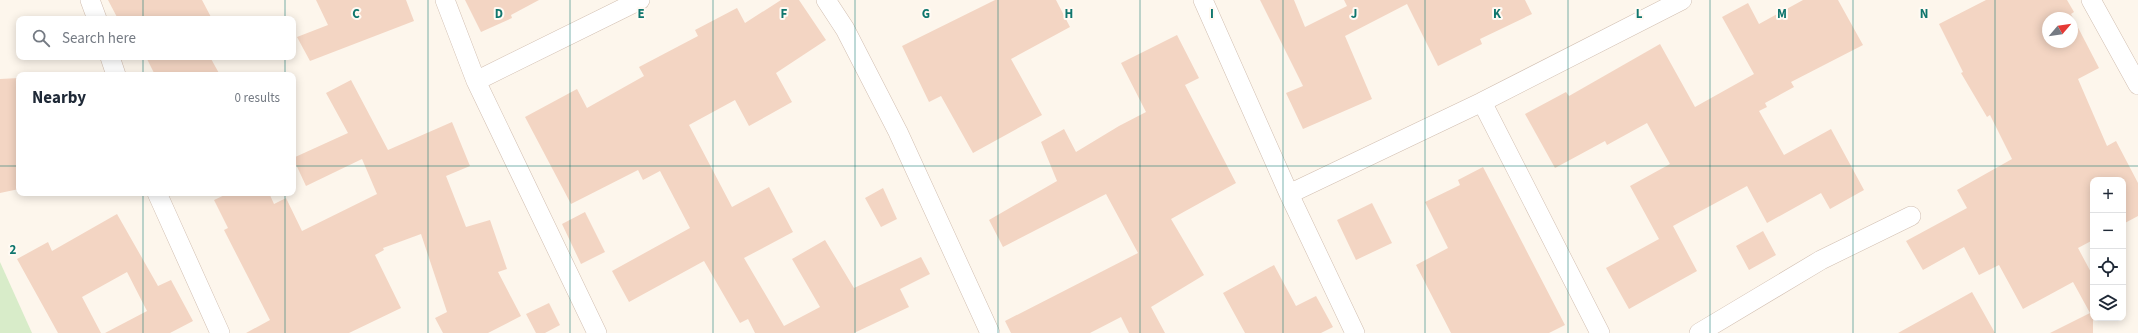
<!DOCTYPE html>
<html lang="en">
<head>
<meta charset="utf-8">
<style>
	:root { --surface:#fff; --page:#f6f6f7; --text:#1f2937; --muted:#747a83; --line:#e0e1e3 }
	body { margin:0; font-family:"Source Sans 3",sans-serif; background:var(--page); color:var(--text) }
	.controls { position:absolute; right:12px; bottom:12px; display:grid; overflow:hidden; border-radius:8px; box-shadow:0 2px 10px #0003 }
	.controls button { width:36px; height:36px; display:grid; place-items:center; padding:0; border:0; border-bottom:1px solid var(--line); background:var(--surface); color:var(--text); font:20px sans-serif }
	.compass { position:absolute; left:2042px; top:12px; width:36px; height:36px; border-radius:50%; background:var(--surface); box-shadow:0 2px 10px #0003; rotate:61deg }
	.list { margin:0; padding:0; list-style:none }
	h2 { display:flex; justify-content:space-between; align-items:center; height:52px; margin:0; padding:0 16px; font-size:17px }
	h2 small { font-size:13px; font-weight:400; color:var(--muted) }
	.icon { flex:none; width:22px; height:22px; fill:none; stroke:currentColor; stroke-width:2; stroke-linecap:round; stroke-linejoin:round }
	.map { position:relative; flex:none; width:2138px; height:333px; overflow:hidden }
	.search { position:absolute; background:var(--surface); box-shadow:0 2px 10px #0003; left:16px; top:16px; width:280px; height:44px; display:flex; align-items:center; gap:10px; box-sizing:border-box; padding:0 14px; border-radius:8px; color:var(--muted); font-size:15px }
	.panel { position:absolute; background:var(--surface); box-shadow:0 2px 10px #0003; left:16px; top:72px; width:280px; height:124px; border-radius:8px }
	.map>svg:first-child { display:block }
	.green { fill:#d8ecc9 }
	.building { fill:#f3d5c3; fill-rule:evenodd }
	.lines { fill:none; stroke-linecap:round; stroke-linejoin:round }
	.street-casing { stroke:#d1beb0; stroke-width:20 }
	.street { stroke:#fff; stroke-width:19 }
	.grid { fill:none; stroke:#0f766e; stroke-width:1; stroke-opacity:0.55 }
	.grid-label { font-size:13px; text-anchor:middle; font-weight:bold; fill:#0f766e; stroke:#fffaf3; stroke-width:4; stroke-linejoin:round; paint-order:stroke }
</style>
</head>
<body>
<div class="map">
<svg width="2138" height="333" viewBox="0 0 2138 333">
	<rect width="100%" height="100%" fill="#fdf6ec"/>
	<path class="green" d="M 0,262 L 32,333 L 0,333 Z"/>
	<path class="building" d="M 108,0 L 202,0 L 212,19 L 118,19 Z
		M 316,0 L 406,0 L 414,21 L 310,61 L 297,37 L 328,25 Z
		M 465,0 L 539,0 L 511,15 L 512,18 L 481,32 Z
		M 781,0 L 799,0 L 826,40 L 776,73 L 792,102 L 749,126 L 735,100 L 689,125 L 732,207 L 769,187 L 793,232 L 744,258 L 784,326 L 820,307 L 792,259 L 825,240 L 854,288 L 921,257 L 930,274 L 900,289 L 909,307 L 854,333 L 755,333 L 748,319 L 740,323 L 704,261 L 629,302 L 612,271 L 690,228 L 660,171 L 643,180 L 638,170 L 571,204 L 525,117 L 577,89 L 587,108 L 644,76 L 639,67 L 698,36 L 695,30 L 737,8 L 745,23 Z
		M 995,0 L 1056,0 L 1070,27 L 1011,59 L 1042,115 L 973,153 L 941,96 L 929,102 L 902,46 Z
		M 1260,0 L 1294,0 L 1305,27 L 1347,6 L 1344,0 L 1525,0 L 1532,14 L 1480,39 L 1482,44 L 1438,66 L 1407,4 L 1345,36 L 1372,99 L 1303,129 L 1286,93 L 1303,86 Z
		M 1803,0 L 1838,0 L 1863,45 L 1791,82 L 1794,87 L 1765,103 L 1767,107 L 1759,111 L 1784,155 L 1831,129 L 1864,190 L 1830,209 L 1821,193 L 1767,223 L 1747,186 L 1673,226 L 1697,271 L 1629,309 L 1606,268 L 1659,239 L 1630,186 L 1670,164 L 1647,123 L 1607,145 L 1605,141 L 1555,168 L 1525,114 L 1566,92 L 1569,96 L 1660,44 L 1695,107 L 1754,74 L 1722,17 L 1748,3 L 1759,24 Z
		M 1986,0 L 2067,0 L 2074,12 L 2071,14 L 2099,68 L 2078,79 L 2107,146 L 2116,141 L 2138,183 L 2138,216 L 2123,224 L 2123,180 L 2093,180 L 2093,240 L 2078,248 L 2093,276 L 2093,333 L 2050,333 L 2090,313 L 2073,282 L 2023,309 L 1999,265 L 1979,275 L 1964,247 L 1923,270 L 1906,241 L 1967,208 L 1957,190 L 2012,159 L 1990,115 L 1987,117 L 1961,73 L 1963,72 L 1939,24 ZM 2048,18 L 2072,18 L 2072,42 L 2048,42 Z
		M 1177,35 L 1199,78 L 1185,85 L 1236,183 L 1171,219 L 1204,275 L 1151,307 L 1165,333 L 1129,333 L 1121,317 L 1090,333 L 1011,333 L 1005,321 L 1138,253 L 1106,194 L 1003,247 L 989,220 L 1057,181 L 1041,142 L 1064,129 L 1076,152 L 1119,126 L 1146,112 L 1121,63 Z
		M 146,57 L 210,57 L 220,75 L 155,75 Z
		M 19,78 L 19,189 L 0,193 L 0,79 Z
		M 351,80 L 388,150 L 452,122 L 470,166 L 446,176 L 466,227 L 490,220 L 507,269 L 498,272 L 521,316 L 488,333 L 443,333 L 435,318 L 447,312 L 421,234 L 383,248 L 384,250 L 375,255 L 401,308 L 349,333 L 246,333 L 270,320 L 224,230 L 228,228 L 214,200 L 229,193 L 269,193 L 274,204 L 286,198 L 302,231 L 377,194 L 362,159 L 306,186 L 293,158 L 348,133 L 326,93 Z
		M 1483,167 L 1565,325 L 1549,333 L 1451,333 L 1416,265 L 1448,248 L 1425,202 L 1460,185 L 1458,180 Z
		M 883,188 L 897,219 L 881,227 L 865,198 Z
		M 1372,203 L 1392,243 L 1356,260 L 1337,220 Z
		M 585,212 L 605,252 L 581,264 L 562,224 Z
		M 117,214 L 158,286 L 171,280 L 193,321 L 170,333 L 105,333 L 147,311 L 127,272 L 82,297 L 101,333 L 58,333 L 17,259 L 48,242 L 52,251 Z
		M 1763,231 L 1776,255 L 1749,270 L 1736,246 Z
		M 1274,265 L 1296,306 L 1316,296 L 1333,327 L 1321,333 L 1245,333 L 1223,293 Z
		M 1972,292 L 1995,333 L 1898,333 Z
		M 549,303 L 560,325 L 545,333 L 536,333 L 526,314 Z"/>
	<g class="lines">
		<g class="street-casing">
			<path id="street" d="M 90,0 L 97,19
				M 445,0 L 476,81 L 597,333
				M 826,0 L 845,29 L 898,132 L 990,333
				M 1203,0 L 1289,194 L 1355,333
				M 2091,0 L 2138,85
				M 110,57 L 116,75
				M 476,81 L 640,0
				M 1482,102 L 1600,333
				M 157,193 L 220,333
				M 1289,194 L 1482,102 L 1682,0
				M 1699,333 L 1821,260 L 1911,216"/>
		</g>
		<use href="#street" class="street"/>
	</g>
	<path class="grid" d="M 143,0 L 143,19M 285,0 L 285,19M 428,0 L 428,333M 570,0 L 570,333M 713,0 L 713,333M 855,0 L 855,333M 998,0 L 998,333M 1140,0 L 1140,333M 1283,0 L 1283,333M 1425,0 L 1425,333M 1568,0 L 1568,333M 1710,0 L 1710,333M 1853,0 L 1853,333M 1995,0 L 1995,333M 143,57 L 143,75M 285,57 L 285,75M 0,166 L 19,166M 293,166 L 2138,166M 143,193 L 143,333M 285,193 L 285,333"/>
	<g class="grid-label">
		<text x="356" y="18">C</text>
		<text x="499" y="18">D</text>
		<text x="641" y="18">E</text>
		<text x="784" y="18">F</text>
		<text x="926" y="18">G</text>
		<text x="1069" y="18">H</text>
		<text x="1212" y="18">I</text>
		<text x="1354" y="18">J</text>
		<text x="1497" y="18">K</text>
		<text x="1639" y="18">L</text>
		<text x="1782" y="18">M</text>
		<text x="1924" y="18">N</text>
		<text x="13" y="254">2</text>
	</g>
</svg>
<div class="controls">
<button>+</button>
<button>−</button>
<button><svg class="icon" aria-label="locate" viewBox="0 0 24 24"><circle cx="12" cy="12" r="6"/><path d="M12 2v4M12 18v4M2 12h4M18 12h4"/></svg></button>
<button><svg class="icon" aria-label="layers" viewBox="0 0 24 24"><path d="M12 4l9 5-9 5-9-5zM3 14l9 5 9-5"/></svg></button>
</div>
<svg class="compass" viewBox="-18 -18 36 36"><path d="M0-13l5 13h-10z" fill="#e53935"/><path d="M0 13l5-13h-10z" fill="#747a83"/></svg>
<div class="search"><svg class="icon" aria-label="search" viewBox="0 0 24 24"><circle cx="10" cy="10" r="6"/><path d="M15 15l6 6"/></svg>Search here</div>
<section class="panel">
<h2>Nearby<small>0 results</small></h2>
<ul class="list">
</ul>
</section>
</div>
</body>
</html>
